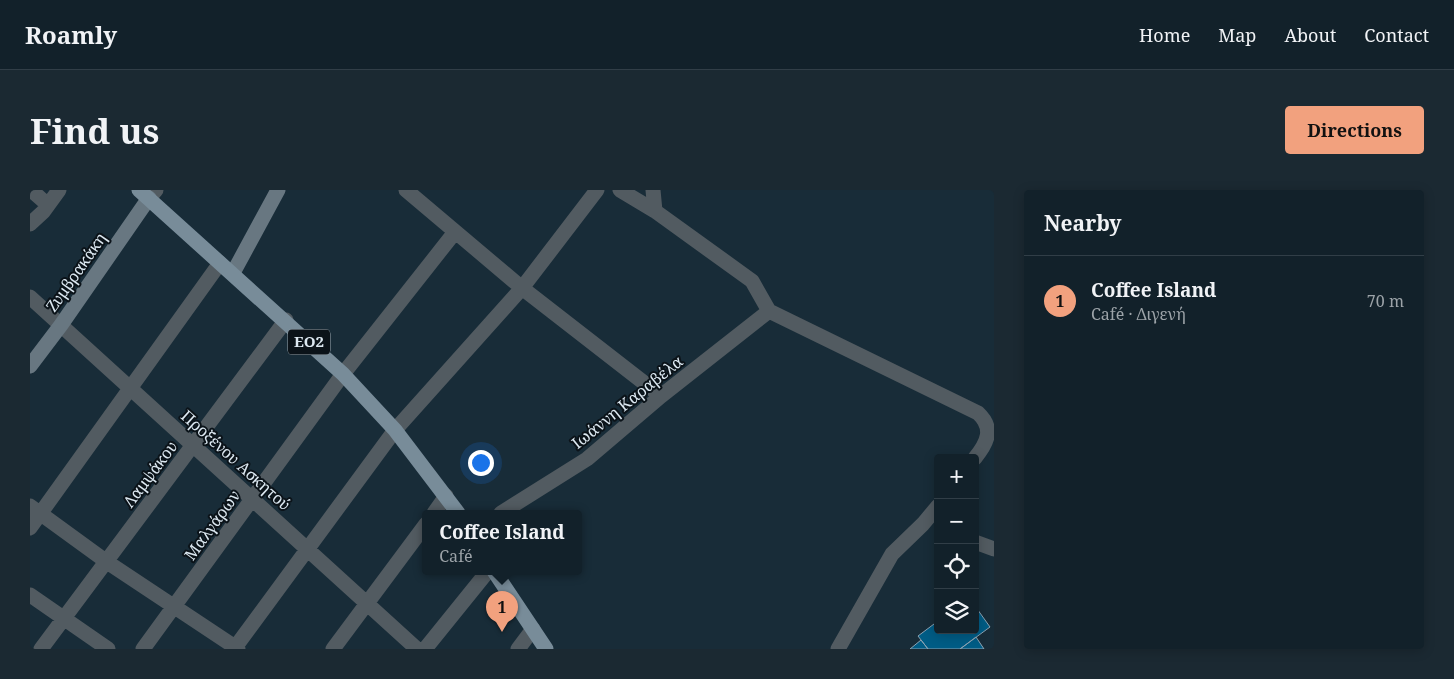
<!DOCTYPE html>
<html lang="en">
<head>
<meta charset="utf-8">
<style>
	:root { --surface:#12212a; --page:#1b2932; --text:#f1f3f6; --muted:#9ca3a8; --line:#313e47; --accent:#f2a17e }
	body { margin:0; font-family:"Noto Serif",serif; background:var(--page); color:var(--text) }
	.controls { position:absolute; right:15px; bottom:15px; display:grid; overflow:hidden; border-radius:5px; box-shadow:0 2px 12px #0003 }
	.controls button { width:45px; height:45px; display:grid; place-items:center; padding:0; border:0; border-bottom:1px solid var(--line); background:var(--surface); color:var(--text); font:25px sans-serif }
	.you { position:absolute; left:450px; top:272px; width:18px; height:18px; margin:-12px; border:4px solid #fff; border-radius:50%; background:#1a73e8; box-shadow:0 0 0 8px #1a73e833 }
	.badge { display:grid; place-items:center; width:32px; height:32px; border-radius:50%; background:var(--accent); color:#111; font-size:16px; font-weight:700 }
	.pin { position:absolute; translate:-50% -41px; filter:drop-shadow(0 1px 2px #0008) }
	.pin::after { content:''; position:absolute; top:26px; width:18px; height:15px; background:inherit; clip-path:polygon(0 0,100% 0,50% 100%) }
	.popup { position:absolute; left:392px; top:320px; width:160px; height:65px; box-sizing:border-box; display:grid; place-content:center; border-radius:5px; background:var(--surface); filter:drop-shadow(0 1px 4px #0005); font-size:16px; white-space:nowrap; color:var(--muted) }
	.popup b { font-size:19px; color:var(--text) }
	.popup::after { content:''; position:absolute; left:50%; top:100%; margin-left:-10px; border:10px solid transparent; border-top-color:var(--surface) }
	.list { margin:0; padding:0; list-style:none }
	h2 { display:flex; justify-content:space-between; align-items:center; height:65px; margin:0; padding:0 20px; font-size:21px }
	h2 small { font-size:16px; font-weight:400; color:var(--muted) }
	.list li { display:grid; grid-template-columns:32px 1fr auto; gap:15px; align-items:center; box-sizing:border-box; height:90px; padding:0 20px; border-top:1px solid var(--line) }
	.list b { display:block; font-size:19px; white-space:nowrap }
	.list p { margin:0; font-size:16px; white-space:nowrap; color:var(--muted) }
	.list em { font-size:16px; font-style:normal; color:var(--muted) }
	.icon { flex:none; width:28px; height:28px; fill:none; stroke:currentColor; stroke-width:2; stroke-linecap:round; stroke-linejoin:round }
	.map { position:relative; flex:none; width:964px; height:459px; overflow:hidden; border-radius:5px }
	header { display:flex; align-items:center; gap:30px; box-sizing:border-box; height:70px; padding:0 25px; background:var(--surface); border-bottom:1px solid var(--line) }
	header strong { font-size:24px }
	nav { display:flex; gap:28px; margin-inline-start:auto; font-size:18px }
	.intro { display:flex; align-items:center; justify-content:space-between; box-sizing:border-box; height:120px; padding:0 30px }
	h1 { margin:0; font-size:35px }
	.button { padding:12px 22px; border-radius:5px; background:var(--accent); color:#111; font-size:18px; font-weight:700 }
	main { display:flex; gap:30px; padding:0 30px }
	aside { flex:1; background:var(--surface); border-radius:5px; box-shadow:0 2px 12px #0003 }
	.map>svg:first-child { display:block }
	.building { fill:#005c85; stroke:#8ba2b2 }
	.lines { fill:none; stroke-linecap:round; stroke-linejoin:round }
	.street { stroke:#525b61; stroke-width:15 }
	.secondary { stroke:#687781; stroke-width:15 }
	.primary { stroke:#788c99; stroke-width:15 }
	.labels { text-anchor:middle; stroke-width:4; stroke-linejoin:round; paint-order:stroke }
	.shield { fill:#0b1319; stroke:#9da8b0; stroke-width:1 }
	.shield-label { font-size:15px; font-weight:bold; fill:#dce8f1 }
	.street-label { font-size:16px; fill:#dce8f1; stroke:#0b1319 }
</style>
</head>
<body>
<header>
<strong>Roamly</strong>
<nav><a>Home</a><a>Map</a><a>About</a><a>Contact</a></nav>
</header>
<div class="intro"><h1>Find us</h1><a class="button">Directions</a></div>
<main>
<div class="map">
<svg width="964" height="459" viewBox="0 0 964 459">
	<rect width="100%" height="100%" fill="#182c38"/>
	<path class="building" d="M 945,416 L 960,437 L 930,459 L 898,459 L 888,446 L 908,431 L 908,440 L 945,440 Z
		M 946,447 L 954,459 L 930,459 Z
		M 891,450 L 898,459 L 880,459 Z"/>
	<g class="lines">
		<path class="street" d="M 1,0 L 18,15
			M 376,0 L 492,98 L 631,206
			M 590,0 L 625,21
			M 623,0 L 625,21 L 722,91 L 739,121
			M 119,8 L 126,0
			M 0,34 L 13,22 L 29,0
			M 0,107 L 387,459
			M 739,121 L 948,223 C 964,238 958,252 945,268
			M 0,316 L 77,372 L 208,459
			M 404,323 L 416,306
			M 471,323 L 557,269 L 631,206 L 739,121
			M 0,338 L 190,73
			M 945,352 L 964,359
			M 0,405 L 78,459
			M 11,459 L 256,130
			M 113,459 L 313,184 L 425,42
			M 204,459 L 365,240 L 492,98 L 567,0
			M 303,459 L 396,334
			M 395,459 L 458,381
			M 488,459 L 503,439
			M 808,459 L 862,364 L 893,334 L 908,316"/>
		<path class="secondary" d="M 203,83 L 248,0
			M 0,176 L 31,135 L 119,8"/>
		<path class="primary" d="M 109,0 L 313,184 L 365,240 L 428,323
			M 464,381 L 516,459"/>
	</g>
	<g class="labels">
		<rect class="shield" x="258" y="139.5" width="42" height="25" rx="4"/>
		<g class="shield-label">
			<text x="279" y="157">ΕΟ2</text>
		</g>
		<g class="street-label">
			<text transform="translate(46 82) rotate(-55)" y="6">Ζυμβρακάκη</text>
			<text transform="translate(597 212) rotate(-39)" y="6">Ιωάννη Καραβέλα</text>
			<text transform="translate(206 270) rotate(42)" y="6">Προξένου Ασκητού</text>
			<text transform="translate(120 284) rotate(-53)" y="6">Λαμψάκου</text>
			<text transform="translate(182 335) rotate(-54)" y="6">Μαλγάρων</text>
		</g>
	</g>
</svg>
<div class="controls">
<button>+</button>
<button>−</button>
<button><svg class="icon" aria-label="locate" viewBox="0 0 24 24"><circle cx="12" cy="12" r="6"/><path d="M12 2v4M12 18v4M2 12h4M18 12h4"/></svg></button>
<button><svg class="icon" aria-label="layers" viewBox="0 0 24 24"><path d="M12 4l9 5-9 5-9-5zM3 14l9 5 9-5"/></svg></button>
</div>
<div class="you"></div>
<div class="pin badge" style="left:472px;top:442px">1</div>
<div class="popup"><b>Coffee Island</b>Café</div>
</div>
<aside>
<h2>Nearby<small></small></h2>
<ul class="list">
<li><span class="badge">1</span><div><b>Coffee Island</b><p>Café · Διγενή</p></div><em>70 m</em></li>
</ul>
</aside>
</main>
</body>
</html>
